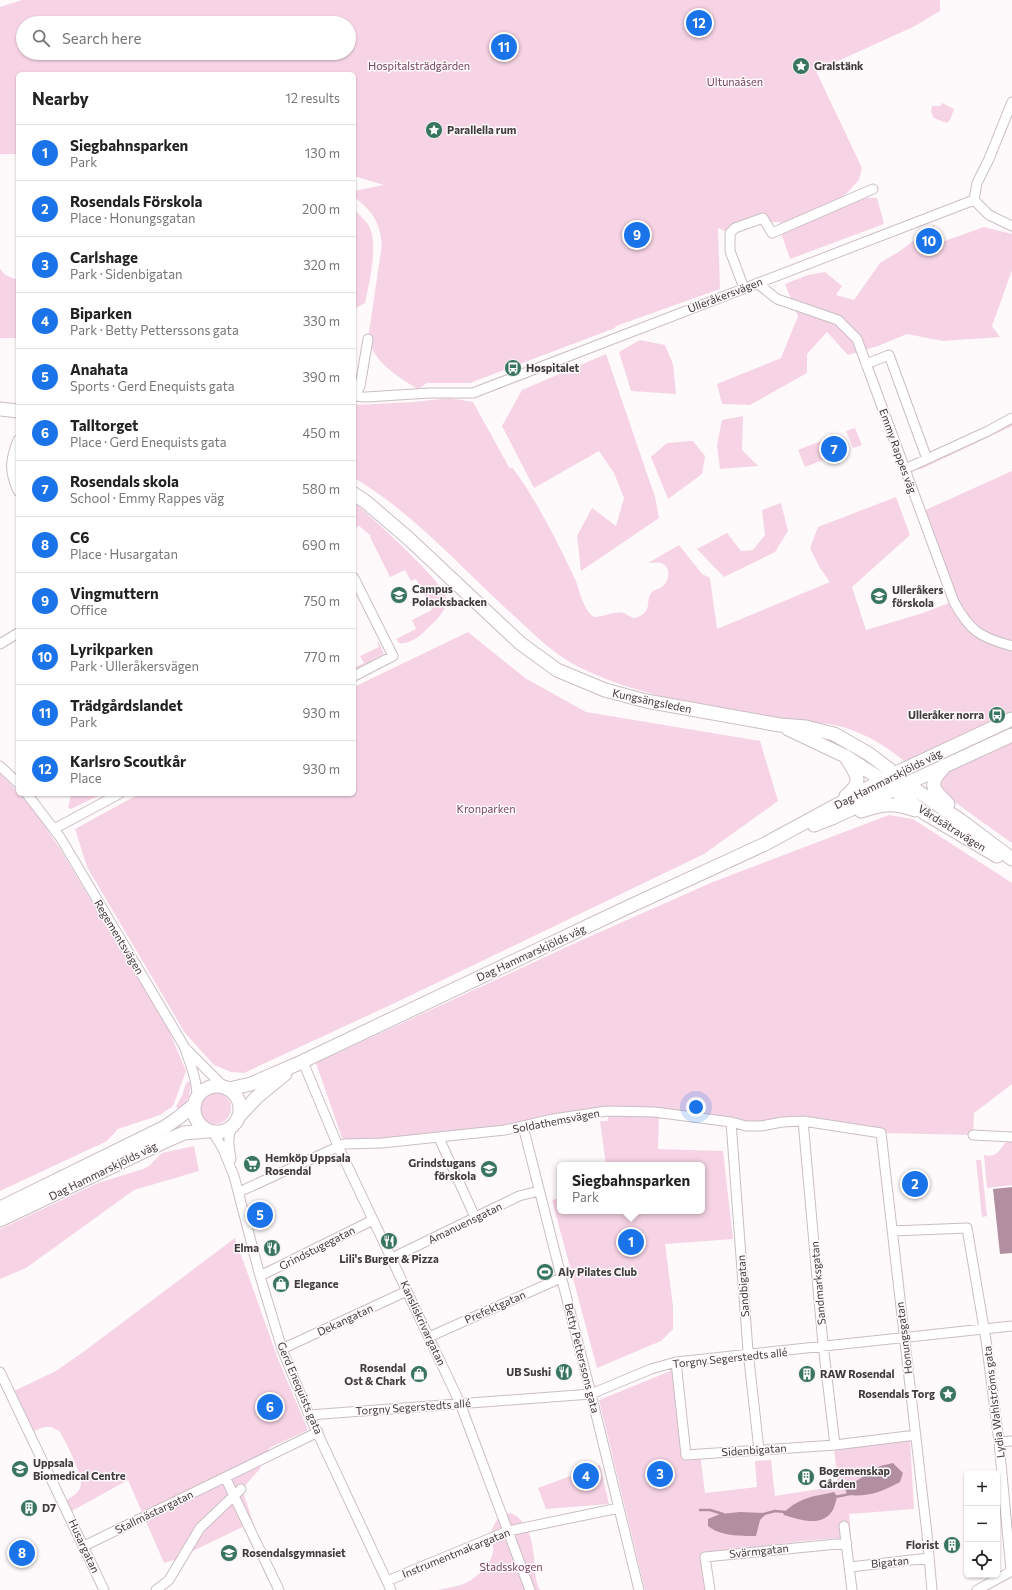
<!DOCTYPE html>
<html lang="en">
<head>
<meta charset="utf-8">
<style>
	:root { --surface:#fff; --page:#f6f6f6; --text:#222; --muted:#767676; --line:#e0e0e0; --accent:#1a73e8 }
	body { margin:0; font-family:Commissioner,sans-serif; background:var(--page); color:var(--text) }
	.controls { position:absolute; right:12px; bottom:12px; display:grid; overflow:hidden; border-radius:6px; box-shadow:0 1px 3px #0004 }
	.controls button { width:36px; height:36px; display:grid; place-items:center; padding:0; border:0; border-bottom:1px solid var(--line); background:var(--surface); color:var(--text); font:20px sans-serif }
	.you { position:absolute; left:696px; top:1107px; width:14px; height:14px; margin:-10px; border:3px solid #fff; border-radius:50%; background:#1a73e8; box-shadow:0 0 0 6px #1a73e833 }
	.badge { display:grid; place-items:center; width:26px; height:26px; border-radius:50%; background:var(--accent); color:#fff; font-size:13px; font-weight:700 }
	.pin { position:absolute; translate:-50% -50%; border:2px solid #fff; box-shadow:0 1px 4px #0006 }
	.popup { position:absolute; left:557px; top:1162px; width:148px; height:52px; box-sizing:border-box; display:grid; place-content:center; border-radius:6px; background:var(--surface); filter:drop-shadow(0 1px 3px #0005); font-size:13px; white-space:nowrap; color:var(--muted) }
	.popup b { font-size:15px; color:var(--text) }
	.popup::after { content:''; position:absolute; left:50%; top:100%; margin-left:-8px; border:8px solid transparent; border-top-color:var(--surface) }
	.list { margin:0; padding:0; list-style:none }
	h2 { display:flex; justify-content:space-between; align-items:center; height:52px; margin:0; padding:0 16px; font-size:17px }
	h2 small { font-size:13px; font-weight:400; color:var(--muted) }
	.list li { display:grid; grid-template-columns:26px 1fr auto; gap:12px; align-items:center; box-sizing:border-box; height:56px; padding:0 16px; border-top:1px solid var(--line) }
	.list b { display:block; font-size:15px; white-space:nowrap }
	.list p { margin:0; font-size:13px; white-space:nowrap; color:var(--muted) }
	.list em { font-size:13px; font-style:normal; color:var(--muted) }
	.icon { flex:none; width:22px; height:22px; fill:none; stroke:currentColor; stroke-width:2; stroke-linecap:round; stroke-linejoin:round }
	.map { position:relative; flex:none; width:1012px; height:1590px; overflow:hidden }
	.search { position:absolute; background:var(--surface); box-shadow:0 1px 3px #0004; left:16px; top:16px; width:340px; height:44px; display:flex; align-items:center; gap:10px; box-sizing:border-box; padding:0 14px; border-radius:22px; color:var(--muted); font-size:15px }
	.panel { position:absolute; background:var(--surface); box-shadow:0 1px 3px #0004; left:16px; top:72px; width:340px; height:724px; border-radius:6px }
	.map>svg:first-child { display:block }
	.green { fill:#f7d4e5; fill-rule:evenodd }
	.water { fill:#b28fa0 }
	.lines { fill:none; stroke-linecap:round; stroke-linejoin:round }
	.stream { stroke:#b28fa0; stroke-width:2.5 }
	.minor-casing { stroke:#cabec4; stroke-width:11 }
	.secondary-casing { stroke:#cabec4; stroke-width:15 }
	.minor { stroke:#fff; stroke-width:9 }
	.secondary { stroke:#fff; stroke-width:13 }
	.labels { text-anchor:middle; stroke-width:3; stroke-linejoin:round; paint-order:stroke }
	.park-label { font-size:11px; fill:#76445f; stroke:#fef9fb }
	.poi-label { font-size:11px; font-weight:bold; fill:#403b3d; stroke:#fef9fb; text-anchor:start }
	.street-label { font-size:11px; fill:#403b3d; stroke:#fef9fb }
</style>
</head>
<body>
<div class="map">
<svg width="1012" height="1590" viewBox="0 0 1012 1590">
	<rect width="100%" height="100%" fill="#fef9fb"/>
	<path class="green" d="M 22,0 L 940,0 L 940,11 L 913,27 L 816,71 L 862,168 L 859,180 L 846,194 L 824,209 L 789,223 L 756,221 L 725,231 L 718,228 L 720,289 L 616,326 L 615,328 L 470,383 L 427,383 L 418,389 C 398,377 375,363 368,339 L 382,244 C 379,220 372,211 354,197 L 354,191 L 384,185 L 354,176 L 354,74 L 18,74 L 18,154 L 0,154 L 0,7 ZM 23,23 L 349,23 L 349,53 L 23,53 Z
		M 942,103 L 954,109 L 950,120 L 947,123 L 934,118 L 931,112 L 932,106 L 940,106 Z
		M 862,198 L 877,198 L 884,224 L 790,259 L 781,233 Z
		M 354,209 C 359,215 368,222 370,228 C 378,248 369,283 365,303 L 354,309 Z
		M 934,225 L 942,242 L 984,227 L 1012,234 L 1012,270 L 992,326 L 1000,337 L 943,341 L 907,334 L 878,346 L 848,355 L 827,332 L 807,354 L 807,373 L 750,405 L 722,404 L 717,384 L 781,358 L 798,316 L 785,284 L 808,275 L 825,272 L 842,286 L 836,295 L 854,300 L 880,263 L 900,251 Z
		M 0,269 L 5,275 L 18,280 L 18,338 L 0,338 Z
		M 640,340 L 665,345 L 673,364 L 676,394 L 631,391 L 619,352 Z
		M 606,354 L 655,497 L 659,518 L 581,571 L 577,536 L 592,508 L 616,526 L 624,498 L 614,473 L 599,451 L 534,488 L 502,426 L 522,390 Z
		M 450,398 L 473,402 L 510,469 L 512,467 C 537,501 556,539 574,577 C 580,589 582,609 594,617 C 603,618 615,610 624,613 C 629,615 632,620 638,617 C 654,610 644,601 652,592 C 656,589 662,588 665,584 C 670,577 670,566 661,563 C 657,562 652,563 648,563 L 679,545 L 702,574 L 710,578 L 717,629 L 830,582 L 820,568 L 810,548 L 818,527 L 896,497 L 910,535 L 852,587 L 866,630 L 923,613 L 954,601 L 921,512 L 1012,471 L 1012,843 C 988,826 963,809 940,790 C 913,769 887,743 854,731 C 834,722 811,723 789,719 C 718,707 645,700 579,667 C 554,655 533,633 512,614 C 461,568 414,513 354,478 L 354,405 L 413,402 Z
		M 743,416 L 742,450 L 758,466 L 720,469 L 717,445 L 722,420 Z
		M 1012,418 L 1012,426 L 921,469 L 905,469 Z
		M 855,428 L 862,445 L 853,448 L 846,431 Z
		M 829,438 L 835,455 L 805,467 L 798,450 Z
		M 693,441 L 705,456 L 702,474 L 668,499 L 651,457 L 667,443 Z
		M 354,503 L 362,509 C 377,523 444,582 446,598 C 448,609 438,619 430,626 C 422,634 411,645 399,643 L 396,639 L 416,629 L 412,620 L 432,610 L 416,579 L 411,581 L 405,570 L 390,577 L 370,537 L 371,536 L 358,525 L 358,528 L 354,524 Z
		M 781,503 L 788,531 L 775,552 L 724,577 L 697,549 L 727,533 L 741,551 L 753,550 L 765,535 L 762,510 Z
		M 468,632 L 525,678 L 586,712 L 760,741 L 778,801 L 704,854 L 399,1001 L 244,1073 L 231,1072 L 214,1065 L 185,1033 L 87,867 L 75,829 L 139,794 L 354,794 L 354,687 Z
		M 377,642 L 379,643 L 384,654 L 355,670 L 354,668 L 364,663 L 360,656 L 379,647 Z
		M 0,773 L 18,792 L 18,794 L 20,794 L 34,809 L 60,849 L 167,1026 L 186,1071 L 173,1106 L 160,1115 L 118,1129 L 107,1141 L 0,1191 Z
		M 71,794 L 102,794 L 71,809 L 68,808 Z
		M 889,815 L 913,819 L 1012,883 L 1012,1084 L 974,1113 L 973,1135 L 881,1133 L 803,1121 L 761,1126 L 626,1110 L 536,1123 L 344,1144 L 316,1063 L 584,939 L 713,882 Z
		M 190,1081 C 192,1093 188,1102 179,1111 L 176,1106 L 182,1096 L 186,1083 Z
		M199 1108a16 16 0 1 1 32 0a16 16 0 1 1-32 0Z
		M 608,1112 L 659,1115 L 658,1149 L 723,1151 L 733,1239 L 665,1244 L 673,1306 L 673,1329 L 661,1341 L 597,1368 L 552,1200 L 560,1198 L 560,1211 L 702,1211 L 702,1165 L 606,1165 L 600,1121 L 608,1121 Z
		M 1009,1142 L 1012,1142 L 1012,1185 L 987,1188 L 984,1155 C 996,1158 999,1151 1005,1143 Z
		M 194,1146 L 199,1171 L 134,1190 L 26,1268 L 0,1279 L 0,1229 L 98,1183 L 143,1169 L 149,1166 L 162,1153 Z
		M 976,1160 L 981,1160 L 987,1216 L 982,1217 Z
		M 235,1238 L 278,1359 L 308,1430 L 269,1448 L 259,1470 L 242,1489 L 253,1522 L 174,1560 L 164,1563 L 128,1480 L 68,1513 L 63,1502 C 70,1498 81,1493 81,1483 C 82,1475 64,1437 59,1431 C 57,1430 53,1427 50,1427 C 43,1426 36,1431 30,1433 L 10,1393 L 56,1371 L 86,1350 Z
		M 673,1370 L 684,1454 L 700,1453 L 705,1493 L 757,1487 L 755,1461 L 771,1460 L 775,1496 L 838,1486 L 834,1448 L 910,1438 L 914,1509 L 849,1514 L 851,1537 L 803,1541 L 703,1554 L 707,1590 L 645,1590 L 599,1400 Z
		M 600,1465 L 609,1504 L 546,1509 L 538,1488 Z
		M 510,1513 C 528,1520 532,1539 534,1557 C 535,1568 534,1579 540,1590 L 438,1590 C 449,1587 461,1587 471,1580 C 480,1574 491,1564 493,1552 C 494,1547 491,1542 491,1537 C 492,1524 498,1516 510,1513 Z"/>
	<path class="water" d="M 1012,1187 L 1012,1253 L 1000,1254 L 993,1189 Z
		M 893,1463 L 903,1473 L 900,1482 C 881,1492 869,1497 847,1495 L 845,1488 L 880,1466 Z
		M 834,1492 L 837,1496 C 836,1502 834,1510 830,1514 C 818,1527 798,1519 784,1515 L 783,1513 C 801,1497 811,1497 834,1492 Z
		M 740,1512 L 767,1513 L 760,1520 L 756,1536 C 740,1536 720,1536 708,1526 L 708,1519 L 720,1514 Z"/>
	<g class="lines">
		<path class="stream" d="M 835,1497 L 850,1494
			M 700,1510 L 710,1510 L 723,1514
			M 764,1514 L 775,1511 L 785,1512"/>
		<g class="minor-casing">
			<path id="minor" d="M 974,200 L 977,183 L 989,159 L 1012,102
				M 757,283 L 777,299 L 838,320 L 857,339 L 954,602 C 970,631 979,637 1012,646
				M 744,288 L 730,251 L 730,233 L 735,228 L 763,218 L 772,233 L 873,189
				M 866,364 L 889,355 L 927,459
				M 354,396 L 366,397 L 430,393 L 473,393 L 974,200 L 989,215 L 1012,226
				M 355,396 L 360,386 L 368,339
				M 18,440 C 10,460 9,471 18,491
				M 905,469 L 988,431 L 1012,418
				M 354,578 L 393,656 L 354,676
				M 0,644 L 18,633
				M 0,766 L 18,783
				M 27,794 L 60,837 L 184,1046 C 190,1063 197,1079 197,1097
				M 54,829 L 119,794
				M 187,1050 L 224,1087
				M 303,1062 L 338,1146 L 460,1403 L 530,1590
				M 803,1121 L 823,1344 L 835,1445
				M 731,1122 L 748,1351 L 759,1450
				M 523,1126 L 591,1394 L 639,1590
				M 213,1132 L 223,1149 L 234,1176 L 260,1276 L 282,1349 L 309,1415 L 391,1590
				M 973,1135 L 1012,1137
				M 439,1138 L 475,1217
				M 231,1159 C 229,1148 227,1137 232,1127
				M 239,1192 L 344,1144 L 382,1143 L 505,1130 L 553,1119 L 607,1111 L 654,1112 L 731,1122 L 746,1126 L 761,1126 L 782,1122 L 803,1121 L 881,1133 L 927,1534 L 932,1590
				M 892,1231 L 967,1228 L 986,1340 L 999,1442 L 1011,1571
				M 392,1258 L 519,1196 L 539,1191
				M 260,1276 L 373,1220
				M 429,1337 L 561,1278
				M 282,1349 L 407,1291
				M 676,1362 L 686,1455 L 835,1445 L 916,1435
				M 0,1372 L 104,1590
				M 309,1415 L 591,1394 L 651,1369 L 676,1362 L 1012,1326
				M 999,1442 L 1012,1441
				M 225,1477 L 279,1590
				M 844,1526 L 852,1590
				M 84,1546 L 318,1432
				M 850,1567 L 929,1558
				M 387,1581 L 508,1531 L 619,1508
				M 156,1590 L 169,1580 L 200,1528 L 241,1489
				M 710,1590 L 705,1557 L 847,1543
				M 977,1590 L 1012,1571"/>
		</g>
		<g class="secondary-casing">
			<path id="secondary" d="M 0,409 L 18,411
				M 354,494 L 366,502 L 408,538 L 520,643 L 557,670 L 605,690 L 646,701 L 780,725 L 806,727 L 834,734 L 869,754 L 919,792 L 960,820 L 1012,859
				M 788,729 L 845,756 L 882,780 L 926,814 L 997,856
				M 945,766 C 928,784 931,788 948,804
				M 846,796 C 863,782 858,776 847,759
				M 861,811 C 883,804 893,802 915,810
				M 814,825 L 832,818 L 1012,735
				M194 1109a23 23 0 1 1 46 0a23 23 0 1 1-46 0Z
				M 229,1089 L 251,1084 L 297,1064 L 626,908 L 765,844 L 894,774 L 1012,719
				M 239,1116 L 257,1097 L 285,1074
				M 0,1208 L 165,1127 L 178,1118 L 194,1105
				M 0,1220 L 170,1139 L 184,1133 L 208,1131"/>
		</g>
		<use href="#minor" class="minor"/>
		<use href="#secondary" class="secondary"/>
	</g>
	<defs>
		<g id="sight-disc" transform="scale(0.9)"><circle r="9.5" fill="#38745e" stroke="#fef9fb"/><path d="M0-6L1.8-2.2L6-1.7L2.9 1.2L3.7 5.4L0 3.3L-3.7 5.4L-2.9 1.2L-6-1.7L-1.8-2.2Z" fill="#fff"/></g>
		<g id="bus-disc" transform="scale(0.9)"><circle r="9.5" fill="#38745e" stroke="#fef9fb"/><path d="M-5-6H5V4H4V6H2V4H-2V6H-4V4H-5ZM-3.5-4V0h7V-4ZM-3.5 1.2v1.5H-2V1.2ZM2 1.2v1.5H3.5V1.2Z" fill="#fff"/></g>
		<g id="university-disc" transform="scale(0.9)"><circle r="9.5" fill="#38745e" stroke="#fef9fb"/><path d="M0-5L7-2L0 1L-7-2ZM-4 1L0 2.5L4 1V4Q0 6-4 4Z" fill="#fff"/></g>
		<g id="school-disc" transform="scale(0.9)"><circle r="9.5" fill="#38745e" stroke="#fef9fb"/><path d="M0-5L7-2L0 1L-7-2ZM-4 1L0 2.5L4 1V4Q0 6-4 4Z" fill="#fff"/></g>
		<g id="supermarket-disc" transform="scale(0.9)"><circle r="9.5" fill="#38745e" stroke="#fef9fb"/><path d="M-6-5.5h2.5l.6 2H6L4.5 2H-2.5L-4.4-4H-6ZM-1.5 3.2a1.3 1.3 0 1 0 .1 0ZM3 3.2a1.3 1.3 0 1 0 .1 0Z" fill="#fff"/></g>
		<g id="restaurant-disc" transform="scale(0.9)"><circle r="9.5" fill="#38745e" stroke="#fef9fb"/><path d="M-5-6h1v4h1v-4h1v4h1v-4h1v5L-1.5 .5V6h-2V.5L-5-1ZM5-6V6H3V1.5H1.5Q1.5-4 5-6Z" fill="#fff"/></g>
		<g id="stadium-disc" transform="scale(0.9)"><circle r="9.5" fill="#38745e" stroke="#fef9fb"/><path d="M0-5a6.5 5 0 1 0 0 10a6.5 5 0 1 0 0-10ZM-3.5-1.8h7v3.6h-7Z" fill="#fff"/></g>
		<g id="shop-disc" transform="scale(0.9)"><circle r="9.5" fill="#38745e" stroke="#fef9fb"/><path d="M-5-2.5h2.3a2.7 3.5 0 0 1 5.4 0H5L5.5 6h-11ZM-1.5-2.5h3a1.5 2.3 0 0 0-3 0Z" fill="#fff"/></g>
		<g id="building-disc" transform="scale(0.9)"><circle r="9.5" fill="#38745e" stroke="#fef9fb"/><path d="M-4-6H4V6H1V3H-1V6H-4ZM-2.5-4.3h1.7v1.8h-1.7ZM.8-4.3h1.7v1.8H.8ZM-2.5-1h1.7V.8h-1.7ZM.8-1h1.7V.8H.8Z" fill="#fff"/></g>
	</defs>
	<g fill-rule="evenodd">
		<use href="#sight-disc" x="801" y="66"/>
		<use href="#sight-disc" x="434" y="130"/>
		<use href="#bus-disc" x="513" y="368"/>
		<use href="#university-disc" x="399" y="595"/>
		<use href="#school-disc" x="879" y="596"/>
		<use href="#bus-disc" x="997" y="715"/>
		<use href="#supermarket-disc" x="252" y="1164"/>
		<use href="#school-disc" x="489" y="1169"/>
		<use href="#restaurant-disc" x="389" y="1241"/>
		<use href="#restaurant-disc" x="272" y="1248"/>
		<use href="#stadium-disc" x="545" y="1272"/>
		<use href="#shop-disc" x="281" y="1284"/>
		<use href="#restaurant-disc" x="564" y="1372"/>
		<use href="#shop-disc" x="419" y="1374"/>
		<use href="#building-disc" x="807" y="1374"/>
		<use href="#sight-disc" x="948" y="1394"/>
		<use href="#university-disc" x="20" y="1469"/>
		<use href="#building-disc" x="806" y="1477"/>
		<use href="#building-disc" x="29" y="1508"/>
		<use href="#building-disc" x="952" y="1545"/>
		<use href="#school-disc" x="229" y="1553"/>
	</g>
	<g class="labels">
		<g class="park-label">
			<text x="419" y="70">Hospitalsträdgården</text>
			<text x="735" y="86">Ultunaåsen</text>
			<text x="486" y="813">Kronparken</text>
			<text x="511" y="1571">Stadsskogen</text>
		</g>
		<g class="poi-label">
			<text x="814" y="70">Gralstänk</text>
			<text x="447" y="134">Parallella rum</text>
			<text x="526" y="372">Hospitalet</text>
			<text x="412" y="593">Campus<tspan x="412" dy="13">Polacksbacken</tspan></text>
			<text x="892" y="594">Ulleråkers<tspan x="892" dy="13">förskola</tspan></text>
			<text x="984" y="719" text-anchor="end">Ulleråker norra</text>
			<text x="265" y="1162">Hemköp Uppsala<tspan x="265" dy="13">Rosendal</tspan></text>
			<text x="476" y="1167" text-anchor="end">Grindstugans<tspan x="476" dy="13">förskola</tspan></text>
			<text x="259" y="1252" text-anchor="end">Elma</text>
			<text x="389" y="1263" text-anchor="middle">Lili's Burger &amp; Pizza</text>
			<text x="558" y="1276">Aly Pilates Club</text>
			<text x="294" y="1288">Elegance</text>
			<text x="406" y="1372" text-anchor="end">Rosendal<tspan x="406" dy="13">Ost &amp; Chark</tspan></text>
			<text x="551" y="1376" text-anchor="end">UB Sushi</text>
			<text x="820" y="1378">RAW Rosendal</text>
			<text x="935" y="1398" text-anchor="end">Rosendals Torg</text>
			<text x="33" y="1467">Uppsala<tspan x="33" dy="13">Biomedical Centre</tspan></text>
			<text x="819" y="1475">Bogemenskap<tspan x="819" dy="13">Gården</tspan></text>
			<text x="42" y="1512">D7</text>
			<text x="939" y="1549" text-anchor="end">Florist</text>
			<text x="242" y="1557">Rosendalsgymnasiet</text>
		</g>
		<g class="street-label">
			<text transform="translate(725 295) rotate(-21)" y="4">Ulleråkersvägen</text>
			<text transform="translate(898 451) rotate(70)" y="4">Emmy Rappes väg</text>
			<text transform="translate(652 701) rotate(12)" y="4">Kungsängsleden</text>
			<text transform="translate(888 779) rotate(-27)" y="4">Dag Hammarskjölds väg</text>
			<text transform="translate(952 828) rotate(32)" y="4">Vårdsätravägen</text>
			<text transform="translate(119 937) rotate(59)" y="4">Regementsvägen</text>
			<text transform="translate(531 953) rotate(-25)" y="4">Dag Hammarskjölds väg</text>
			<text transform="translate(556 1121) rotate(-11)" y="4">Soldathemsvägen</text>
			<text transform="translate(103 1171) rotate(-26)" y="4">Dag Hammarskjölds väg</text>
			<text transform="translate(465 1223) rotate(-26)" y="4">Amanuensgatan</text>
			<text transform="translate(317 1248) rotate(-27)" y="4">Grindstugegatan</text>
			<text transform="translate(818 1283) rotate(-95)" y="4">Sandmarksgatan</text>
			<text transform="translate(743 1286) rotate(-94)" y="4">Sandbigatan</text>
			<text transform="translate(495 1307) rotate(-24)" y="4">Prefektgatan</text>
			<text transform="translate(345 1320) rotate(-25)" y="4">Dekangatan</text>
			<text transform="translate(423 1323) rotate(65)" y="4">Kansliskrivargatan</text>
			<text transform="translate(904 1338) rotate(-97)" y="4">Honungsgatan</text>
			<text transform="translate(582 1358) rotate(76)" y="4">Betty Petterssons gata</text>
			<text transform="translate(730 1358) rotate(-6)" y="4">Torgny Segerstedts allé</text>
			<text transform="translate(300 1388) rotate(67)" y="4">Gerd Enequists gata</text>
			<text transform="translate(994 1402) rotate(-97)" y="4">Lydia Wahlströms gata</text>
			<text transform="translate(413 1407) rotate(-4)" y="4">Torgny Segerstedts allé</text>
			<text transform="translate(754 1450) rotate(-4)" y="4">Sidenbigatan</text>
			<text transform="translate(154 1512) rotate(-26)" y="4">Stallmästargatan</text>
			<text transform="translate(84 1546) rotate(65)" y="4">Husargatan</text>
			<text transform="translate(759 1551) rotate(-6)" y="4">Svärmgatan</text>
			<text transform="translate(456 1553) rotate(-22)" y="4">Instrumentmakargatan</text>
			<text transform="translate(890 1562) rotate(-6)" y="4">Bigatan</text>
		</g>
	</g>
</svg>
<div class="controls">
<button>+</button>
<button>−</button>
<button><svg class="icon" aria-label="locate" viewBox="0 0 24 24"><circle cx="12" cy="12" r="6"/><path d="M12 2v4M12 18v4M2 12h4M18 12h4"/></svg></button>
</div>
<div class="you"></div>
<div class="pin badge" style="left:631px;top:1242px">1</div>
<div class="popup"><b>Siegbahnsparken</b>Park</div>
<div class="pin badge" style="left:915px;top:1184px">2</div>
<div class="pin badge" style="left:660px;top:1474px">3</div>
<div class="pin badge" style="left:586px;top:1476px">4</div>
<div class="pin badge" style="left:260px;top:1215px">5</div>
<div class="pin badge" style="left:270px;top:1407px">6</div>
<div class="pin badge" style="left:834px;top:449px">7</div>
<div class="pin badge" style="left:22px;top:1553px">8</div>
<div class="pin badge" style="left:637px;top:235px">9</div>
<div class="pin badge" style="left:929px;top:241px">10</div>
<div class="pin badge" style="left:504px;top:47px">11</div>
<div class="pin badge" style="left:699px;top:23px">12</div>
<div class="search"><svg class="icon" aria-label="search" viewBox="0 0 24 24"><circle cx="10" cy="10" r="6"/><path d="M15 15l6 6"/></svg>Search here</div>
<section class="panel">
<h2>Nearby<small>12 results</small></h2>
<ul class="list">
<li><span class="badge">1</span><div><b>Siegbahnsparken</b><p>Park</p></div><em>130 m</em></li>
<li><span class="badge">2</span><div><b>Rosendals Förskola</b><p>Place · Honungsgatan</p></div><em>200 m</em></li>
<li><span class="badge">3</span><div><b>Carlshage</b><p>Park · Sidenbigatan</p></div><em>320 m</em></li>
<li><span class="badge">4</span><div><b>Biparken</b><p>Park · Betty Petterssons gata</p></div><em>330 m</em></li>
<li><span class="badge">5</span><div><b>Anahata</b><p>Sports · Gerd Enequists gata</p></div><em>390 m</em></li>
<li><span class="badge">6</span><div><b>Talltorget</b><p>Place · Gerd Enequists gata</p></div><em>450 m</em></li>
<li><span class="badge">7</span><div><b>Rosendals skola</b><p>School · Emmy Rappes väg</p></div><em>580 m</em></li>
<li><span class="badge">8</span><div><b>C6</b><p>Place · Husargatan</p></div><em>690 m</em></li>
<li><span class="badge">9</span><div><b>Vingmuttern</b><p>Office</p></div><em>750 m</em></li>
<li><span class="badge">10</span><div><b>Lyrikparken</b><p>Park · Ulleråkersvägen</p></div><em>770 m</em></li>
<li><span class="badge">11</span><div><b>Trädgårdslandet</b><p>Park</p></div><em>930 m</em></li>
<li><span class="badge">12</span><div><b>Karlsro Scoutkår</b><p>Place</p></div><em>930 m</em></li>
</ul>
</section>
</div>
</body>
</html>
